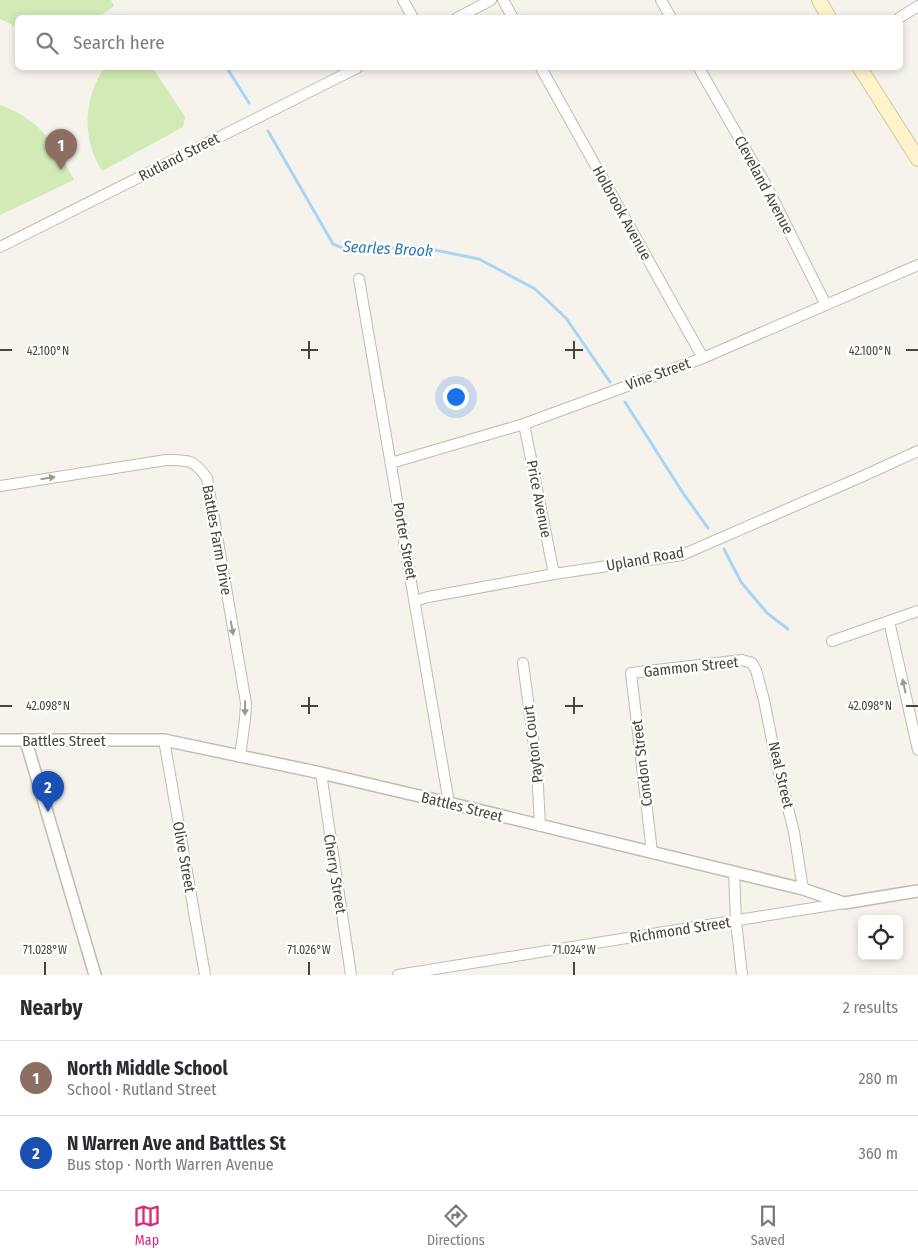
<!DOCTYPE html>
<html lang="en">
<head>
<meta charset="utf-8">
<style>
	:root { --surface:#fff; --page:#f2f2f3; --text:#2b2b33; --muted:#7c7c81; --line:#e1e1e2; --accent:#db2777 }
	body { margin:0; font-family:"Fira Sans Condensed",sans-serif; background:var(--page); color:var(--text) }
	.controls { position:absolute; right:15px; bottom:15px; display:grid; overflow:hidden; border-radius:8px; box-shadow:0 2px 8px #0003 }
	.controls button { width:45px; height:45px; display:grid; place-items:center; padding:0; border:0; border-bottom:1px solid var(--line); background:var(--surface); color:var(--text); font:25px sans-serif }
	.you { position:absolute; left:455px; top:396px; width:18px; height:18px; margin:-12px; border:4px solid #fff; border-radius:50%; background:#1a73e8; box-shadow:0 0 0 8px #1a73e833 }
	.badge { display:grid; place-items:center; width:32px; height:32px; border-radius:50%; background:var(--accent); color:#fff; font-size:16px; font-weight:700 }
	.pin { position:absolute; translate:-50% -41px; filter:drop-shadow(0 1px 2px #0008) }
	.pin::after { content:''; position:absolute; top:26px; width:18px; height:15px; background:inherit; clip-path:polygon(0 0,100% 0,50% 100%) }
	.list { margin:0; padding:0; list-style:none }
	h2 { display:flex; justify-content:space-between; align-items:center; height:65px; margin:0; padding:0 20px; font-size:21px }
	h2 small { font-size:16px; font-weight:400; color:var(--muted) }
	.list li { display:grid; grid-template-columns:32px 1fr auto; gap:15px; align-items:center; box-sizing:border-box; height:75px; padding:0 20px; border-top:1px solid var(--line) }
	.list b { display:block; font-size:19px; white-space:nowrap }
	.list p { margin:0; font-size:16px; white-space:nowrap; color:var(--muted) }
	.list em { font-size:16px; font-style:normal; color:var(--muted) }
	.icon { flex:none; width:28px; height:28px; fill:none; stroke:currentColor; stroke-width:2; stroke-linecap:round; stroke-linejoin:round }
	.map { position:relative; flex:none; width:918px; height:975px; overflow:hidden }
	.search { position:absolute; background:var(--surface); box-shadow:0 2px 8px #0003; left:15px; right:15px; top:15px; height:55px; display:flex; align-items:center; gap:12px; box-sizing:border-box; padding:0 18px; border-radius:8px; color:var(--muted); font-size:19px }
	.sheet { height:215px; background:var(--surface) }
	nav { display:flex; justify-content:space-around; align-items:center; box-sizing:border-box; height:70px; border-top:1px solid var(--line); background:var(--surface); font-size:14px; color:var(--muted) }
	nav a { display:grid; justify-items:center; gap:2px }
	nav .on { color:var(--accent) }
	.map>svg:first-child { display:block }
	.garden { fill:#d2eab5 }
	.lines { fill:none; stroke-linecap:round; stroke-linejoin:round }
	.stream { stroke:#a9d4f2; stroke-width:3 }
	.minor-casing { stroke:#c2bbae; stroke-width:12 }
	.tertiary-casing { stroke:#c2bbae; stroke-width:14 }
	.secondary-casing { stroke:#d6c79b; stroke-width:16 }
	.minor { stroke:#fff; stroke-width:10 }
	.tertiary { stroke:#fff; stroke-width:11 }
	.secondary { stroke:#fff3cd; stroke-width:14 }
	.oneway { fill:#9c9892 }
	.ticks { fill:none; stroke:#4b4439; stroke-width:2 }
	.labels { text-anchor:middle; stroke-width:4.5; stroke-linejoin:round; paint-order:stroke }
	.street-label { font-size:15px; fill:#4b4439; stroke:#fff }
	.water-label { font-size:16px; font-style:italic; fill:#2e7ab2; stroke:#fff }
	.ticks-label { font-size:12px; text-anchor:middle; fill:#4b4439; stroke:#fff; stroke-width:4.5; stroke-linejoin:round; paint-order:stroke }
</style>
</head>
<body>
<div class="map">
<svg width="918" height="975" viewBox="0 0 918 975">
	<rect width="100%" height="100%" fill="#f6f3ec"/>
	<path class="garden" d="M 0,0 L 111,0 L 114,6 L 99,17 L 18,18 L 17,27 L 0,19 Z
		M 104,68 L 153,68 L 185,117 L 183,127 L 102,171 C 82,138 83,100 104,68 Z
		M 0,105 C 39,119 56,144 74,180 L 0,215 Z"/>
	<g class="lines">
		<path class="stream" d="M 227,68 L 249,103
			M 268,131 L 333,244 L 345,249 L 420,247 L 479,259 L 535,289 L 566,318 L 610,382
			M 625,402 L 683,493 L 708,528
			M 724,549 L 741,582 L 767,613 L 788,629"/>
		<g class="minor-casing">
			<path id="minor" d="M 403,0 L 413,18
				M 503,0 L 513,18
				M 661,0 L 671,18
				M 457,18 L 491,0
				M 899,18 L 918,6
				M 541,68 L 703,358
				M 699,68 L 766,185 L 826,305
				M 0,247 L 357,68
				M 359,279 L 449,803
				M 524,424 L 554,574
				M 391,463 L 524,424 L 703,358 L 918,265
				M 0,486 L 166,460 C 189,460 193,459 207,478 L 246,703 L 245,719 L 240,757
				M 415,601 L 428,597 L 554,574 L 682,555 L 861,477 L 918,451
				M 889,621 L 918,750
				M 832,641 L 918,611
				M 523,663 L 537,768 L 540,826
				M 164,740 L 205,975
				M 321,773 L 351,975
				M 652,852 L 631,673 L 742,660 L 752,663 L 756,670 L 764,700 L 776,761 L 794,832 L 803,889
				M 734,872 L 736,921 L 742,975
				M 398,975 L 844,903"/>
		</g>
		<g class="tertiary-casing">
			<path id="tertiary" d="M 0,740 L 164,740 L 321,773 L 449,803 L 803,889 L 844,903 L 918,891
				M 26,741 L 95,975"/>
		</g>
		<g class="secondary-casing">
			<path id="secondary" d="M 819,0 L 829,18
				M 860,68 L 918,159"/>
		</g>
		<use href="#minor" class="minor"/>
		<use href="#tertiary" class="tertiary"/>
		<use href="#secondary" class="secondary"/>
	</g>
	<defs><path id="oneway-solid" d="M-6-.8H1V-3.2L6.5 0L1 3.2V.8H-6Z" transform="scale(1.25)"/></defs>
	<g class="oneway">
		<use href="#oneway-solid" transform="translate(48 478) rotate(-9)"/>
		<use href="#oneway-solid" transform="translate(232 628) rotate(80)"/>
		<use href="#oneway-solid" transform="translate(904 686) rotate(-102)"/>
		<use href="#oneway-solid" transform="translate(245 708) rotate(90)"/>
	</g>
	<path class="ticks" d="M 309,341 L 309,359M 574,341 L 574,359M 0,350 L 12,350M 301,350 L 318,350M 565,350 L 583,350M 906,350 L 918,350M 309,697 L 309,714M 574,697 L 574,714M 0,706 L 12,706M 301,706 L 318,706M 565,706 L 583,706M 906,706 L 918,706M 45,962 L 45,975M 309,962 L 309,975M 574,962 L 574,975"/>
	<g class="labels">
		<g class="street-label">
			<text transform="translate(179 157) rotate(-27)" y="5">Rutland Street</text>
			<text transform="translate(764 185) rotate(62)" y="5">Cleveland Avenue</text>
			<text transform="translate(622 213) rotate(61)" y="5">Holbrook Avenue</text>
			<text transform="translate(658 374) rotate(-20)" y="5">Vine Street</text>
			<text transform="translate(539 499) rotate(79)" y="5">Price Avenue</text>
			<text transform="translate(217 540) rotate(80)" y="5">Battles Farm Drive</text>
			<text transform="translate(405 541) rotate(80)" y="5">Porter Street</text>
			<text transform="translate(645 559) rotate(-10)" y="5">Upland Road</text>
			<text transform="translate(691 667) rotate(-6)" y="5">Gammon Street</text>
			<text x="64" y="746">Battles Street</text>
			<text transform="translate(533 744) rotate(-97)" y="5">Payton Court</text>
			<text transform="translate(642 763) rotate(-97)" y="5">Condon Street</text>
			<text transform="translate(781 775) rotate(77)" y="5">Neal Street</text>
			<text transform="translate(462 807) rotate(14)" y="5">Battles Street</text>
			<text transform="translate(184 857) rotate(80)" y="5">Olive Street</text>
			<text transform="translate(335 874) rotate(81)" y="5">Cherry Street</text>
			<text transform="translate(680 930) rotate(-9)" y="5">Richmond Street</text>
		</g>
		<g class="water-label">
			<text transform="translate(388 248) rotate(3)" y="6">Searles Brook</text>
		</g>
	</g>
	<g class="ticks-label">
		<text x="48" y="355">42.100°N</text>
		<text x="870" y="355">42.100°N</text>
		<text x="48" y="710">42.098°N</text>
		<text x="870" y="710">42.098°N</text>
		<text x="45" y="954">71.028°W</text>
		<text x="309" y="954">71.026°W</text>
		<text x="574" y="954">71.024°W</text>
	</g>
</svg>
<div class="controls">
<button><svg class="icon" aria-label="locate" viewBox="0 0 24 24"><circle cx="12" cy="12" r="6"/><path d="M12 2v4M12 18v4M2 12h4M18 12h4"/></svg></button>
</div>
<div class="you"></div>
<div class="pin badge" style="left:61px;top:170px;background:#8d6e63">1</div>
<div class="pin badge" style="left:48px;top:812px;background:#1a4fb4">2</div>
<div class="search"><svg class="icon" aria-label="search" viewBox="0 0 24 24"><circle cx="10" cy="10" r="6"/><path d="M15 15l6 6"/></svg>Search here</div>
</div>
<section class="sheet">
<h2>Nearby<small>2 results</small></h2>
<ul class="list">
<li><span class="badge" style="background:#8d6e63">1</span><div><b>North Middle School</b><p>School · Rutland Street</p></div><em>280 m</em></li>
<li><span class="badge" style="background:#1a4fb4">2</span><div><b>N Warren Ave and Battles St</b><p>Bus stop · North Warren Avenue</p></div><em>360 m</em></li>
</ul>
</section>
<nav>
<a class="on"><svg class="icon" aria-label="map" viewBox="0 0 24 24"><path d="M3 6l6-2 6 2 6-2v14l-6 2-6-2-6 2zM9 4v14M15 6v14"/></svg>Map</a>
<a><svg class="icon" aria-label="directions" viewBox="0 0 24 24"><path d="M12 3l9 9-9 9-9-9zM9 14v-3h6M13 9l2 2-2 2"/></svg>Directions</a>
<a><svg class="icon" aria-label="saved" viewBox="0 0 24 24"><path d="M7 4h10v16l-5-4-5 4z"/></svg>Saved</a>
</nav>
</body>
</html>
